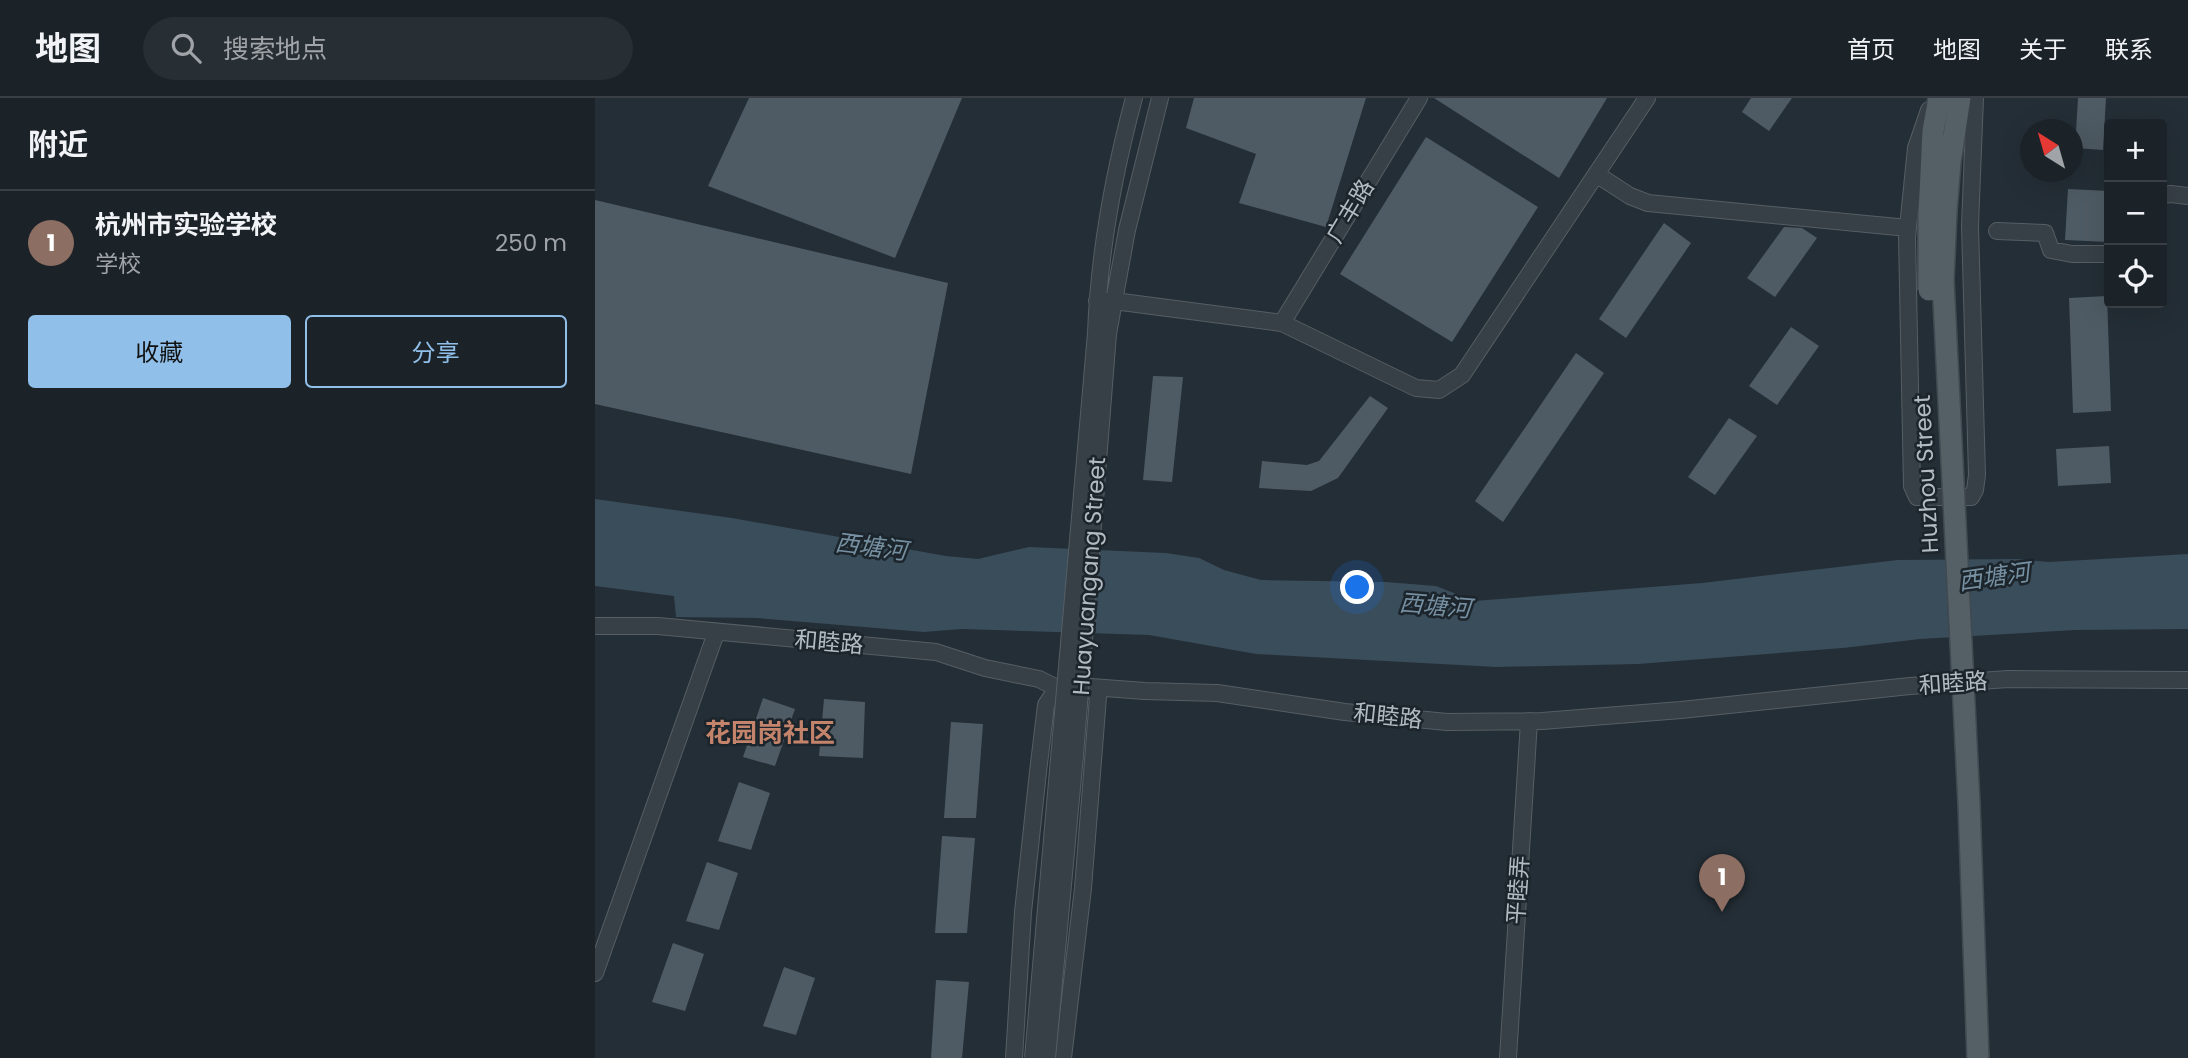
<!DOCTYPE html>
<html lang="zh">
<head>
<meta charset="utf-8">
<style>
	:root { --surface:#1b2228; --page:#282f34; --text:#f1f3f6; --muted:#a0a4a8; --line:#393f45; --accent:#90c0e9 }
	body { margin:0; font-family:Poppins,"Noto Sans SC",sans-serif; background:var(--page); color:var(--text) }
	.controls { position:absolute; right:21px; top:21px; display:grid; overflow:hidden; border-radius:7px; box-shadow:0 7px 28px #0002 }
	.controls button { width:63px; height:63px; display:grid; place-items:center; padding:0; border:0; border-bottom:2px solid var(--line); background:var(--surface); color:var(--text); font:35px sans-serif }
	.compass { position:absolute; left:1425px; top:21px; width:63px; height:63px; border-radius:50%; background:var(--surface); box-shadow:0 7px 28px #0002; rotate:323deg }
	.you { position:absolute; left:763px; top:490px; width:24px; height:24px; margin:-18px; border:5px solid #fff; border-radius:50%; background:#1a73e8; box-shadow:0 0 0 10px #1a73e833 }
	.badge { display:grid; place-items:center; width:46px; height:46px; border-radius:50%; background:var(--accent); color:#fff; font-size:23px; font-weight:700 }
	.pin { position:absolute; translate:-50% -58px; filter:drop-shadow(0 2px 4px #0008) }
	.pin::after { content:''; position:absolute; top:37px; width:24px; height:21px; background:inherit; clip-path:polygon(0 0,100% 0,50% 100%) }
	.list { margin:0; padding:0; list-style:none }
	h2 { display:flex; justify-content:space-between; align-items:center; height:91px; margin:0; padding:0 28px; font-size:30px }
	h2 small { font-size:23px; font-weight:400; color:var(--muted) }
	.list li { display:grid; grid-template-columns:46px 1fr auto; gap:21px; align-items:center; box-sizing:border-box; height:105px; padding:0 28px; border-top:2px solid var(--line) }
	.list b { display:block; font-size:26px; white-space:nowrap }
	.list p { margin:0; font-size:23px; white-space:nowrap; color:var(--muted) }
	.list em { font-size:23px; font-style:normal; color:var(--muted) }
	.actions { display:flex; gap:14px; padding:21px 28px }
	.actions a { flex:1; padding:16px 0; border:2px solid var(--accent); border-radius:7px; text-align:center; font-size:24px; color:var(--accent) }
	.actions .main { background:var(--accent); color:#111 }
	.icon { flex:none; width:38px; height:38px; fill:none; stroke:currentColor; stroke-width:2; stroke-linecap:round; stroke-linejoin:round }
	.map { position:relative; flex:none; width:1593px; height:960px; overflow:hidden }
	header { display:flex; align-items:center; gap:42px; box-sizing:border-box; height:98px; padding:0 35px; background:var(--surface); border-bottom:2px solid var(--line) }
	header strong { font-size:33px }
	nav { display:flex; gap:38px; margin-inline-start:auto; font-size:24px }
	.search { width:490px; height:63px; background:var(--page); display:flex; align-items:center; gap:18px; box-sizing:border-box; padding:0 24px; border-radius:38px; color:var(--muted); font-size:26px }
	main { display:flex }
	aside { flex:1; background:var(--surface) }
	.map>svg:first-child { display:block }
	.water { fill:#3a4d5b }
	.building { fill:#4f5b64 }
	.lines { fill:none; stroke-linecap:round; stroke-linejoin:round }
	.minor-casing { stroke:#555e64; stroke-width:18 }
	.major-casing { stroke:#404950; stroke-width:24 }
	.minor { stroke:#374046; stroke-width:16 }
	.major { stroke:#555f66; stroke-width:21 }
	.minor-bridge-casing { stroke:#555e64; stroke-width:18; stroke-linecap:butt }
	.major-bridge-casing { stroke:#404950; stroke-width:24; stroke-linecap:butt }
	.minor-bridge { stroke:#374046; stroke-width:16 }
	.major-bridge { stroke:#555f66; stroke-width:21 }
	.labels { text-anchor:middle; stroke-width:5; stroke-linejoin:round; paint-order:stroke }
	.street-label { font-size:23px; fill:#b2bbc3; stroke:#1c252b }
	.water-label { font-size:24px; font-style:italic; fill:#7690a2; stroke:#1c252b }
	.quarter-label { font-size:26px; font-weight:bold; fill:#c4846b; stroke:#1c252b }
</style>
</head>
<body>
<header>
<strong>地图</strong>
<div class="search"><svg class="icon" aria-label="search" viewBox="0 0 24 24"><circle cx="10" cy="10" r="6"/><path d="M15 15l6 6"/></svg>搜索地点</div>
<nav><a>首页</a><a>地图</a><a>关于</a><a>联系</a></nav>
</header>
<main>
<aside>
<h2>附近<small></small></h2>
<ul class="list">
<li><span class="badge" style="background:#8d6e63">1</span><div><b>杭州市实验学校</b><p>学校</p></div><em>250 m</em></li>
</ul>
<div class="actions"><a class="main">收藏</a><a>分享</a></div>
</aside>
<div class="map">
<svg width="1593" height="960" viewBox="0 0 1593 960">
	<rect width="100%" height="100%" fill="#242e36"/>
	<path class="water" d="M 0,401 L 137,420 L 351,458 L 383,461 L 434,449 L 571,455 L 604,460 L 629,472 L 666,482 L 791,484 L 841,488 L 879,503 L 1107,485 L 1303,462 L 1422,461 L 1454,464 L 1593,456 L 1593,531 L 1480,532 L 1325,541 L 1248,550 L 1043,566 L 901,569 L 661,556 L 554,537 L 367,531 L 329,534 L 162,520 L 81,519 L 79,498 L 0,488 Z"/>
	<path class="building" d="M 154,0 L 367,0 L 300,160 L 113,88 Z
		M 599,0 L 771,0 L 731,129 L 644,105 L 661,56 L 591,30 Z
		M 839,0 L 1012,0 L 964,80 Z
		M 1156,0 L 1197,0 L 1174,33 L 1147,14 Z
		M 1483,0 L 1511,0 L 1508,52 L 1480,50 Z
		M 831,39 L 943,109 L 857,244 L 745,176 Z
		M 1473,91 L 1514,93 L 1514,144 L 1470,142 Z
		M 0,102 L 353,185 L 316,376 L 0,306 Z
		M 1069,125 L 1096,145 L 1031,240 L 1004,221 Z
		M 1189,129 L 1207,130 L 1222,140 L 1180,199 L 1152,180 Z
		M 1512,198 L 1516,313 L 1478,315 L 1474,200 Z
		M 1196,229 L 1224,248 L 1182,307 L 1154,288 Z
		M 981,255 L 1009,275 L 908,424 L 880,403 Z
		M 558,278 L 588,279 L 577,384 L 548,382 Z
		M 775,298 L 793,310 L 743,380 L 716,393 L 664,390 L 667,363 L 712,367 L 724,363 Z
		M 1134,320 L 1162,338 L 1120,397 L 1093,379 Z
		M 1514,348 L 1516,385 L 1463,388 L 1461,351 Z
		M 168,600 L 200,611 L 180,668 L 148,659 Z
		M 229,601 L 270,604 L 268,660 L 224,658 Z
		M 356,624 L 388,626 L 381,720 L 349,720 Z
		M 144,684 L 175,695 L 156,752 L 123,743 Z
		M 347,738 L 380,740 L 372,835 L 340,835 Z
		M 112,764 L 143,775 L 124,832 L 91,823 Z
		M 78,845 L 109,856 L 90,913 L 57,904 Z
		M 189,869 L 220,880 L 201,937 L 168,928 Z
		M 341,882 L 374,884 L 367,960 L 336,960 Z"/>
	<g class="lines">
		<g class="minor-casing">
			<path id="minor" d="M 1334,12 L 1321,50 L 1312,139 L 1317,388 L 1322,399 L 1376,399 L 1380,392 L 1382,377 L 1375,128 L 1380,0
				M 1001,76 L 1035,98 L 1053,105 L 1313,130
				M 1567,97 L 1576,96 L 1593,98
				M 1402,133 L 1450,135 L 1456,152 L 1477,156 L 1514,156
				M 502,203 L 519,203 L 687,225 L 821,290 L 844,292 L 867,277 L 1052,0
				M 687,225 L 824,0
				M 501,235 C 504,155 518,78 539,0
				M 513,236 L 532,132 L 565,0
				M 0,528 L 63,528 L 341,554 L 390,570 L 444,581 L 462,590 L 496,589 L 550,593 L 622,595 L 750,614 L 852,624 L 947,623 L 1086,612 L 1315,588 L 1413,581 L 1593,582
				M 0,875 L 121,535
				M 419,960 L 428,814 L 443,674 L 451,607 L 462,590
				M 468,960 L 488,790 L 503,599 L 496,589
				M 913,960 L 934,623"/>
		</g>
		<g class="major-casing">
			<path id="major" d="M 1351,113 L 1355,64 L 1365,0
				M 1334,117 L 1338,33 L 1344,0"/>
		</g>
		<use href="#minor" class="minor"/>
		<use href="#major" class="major"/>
		<g class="minor-bridge-casing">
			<path id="minor-bridge" d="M 438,960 L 501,235
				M 452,960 L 480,657 L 513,236"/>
		</g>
		<g class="major-bridge-casing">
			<path id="major-bridge" d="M 1351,113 L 1348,182 L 1374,706 L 1383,960
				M 1334,117 L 1334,192"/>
		</g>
		<use href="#minor-bridge" class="minor-bridge"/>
		<use href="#major-bridge" class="major-bridge"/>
	</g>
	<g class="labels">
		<g class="street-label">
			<text transform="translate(755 113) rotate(-59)" y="8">广丰路</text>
			<text transform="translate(1331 376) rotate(-93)" y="8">Huzhou Street</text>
			<text transform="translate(494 478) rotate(-86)" y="8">Huayuangang Street</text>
			<text transform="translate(234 544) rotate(5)" y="8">和睦路</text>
			<text transform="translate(1358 585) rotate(-4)" y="8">和睦路</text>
			<text transform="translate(793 618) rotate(6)" y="8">和睦路</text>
			<text transform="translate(923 792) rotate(-86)" y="8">平睦弄</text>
		</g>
		<g class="water-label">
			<text transform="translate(276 449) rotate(7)" y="8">西塘河</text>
			<text transform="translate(1399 479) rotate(-8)" y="8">西塘河</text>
			<text transform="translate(840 508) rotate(5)" y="8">西塘河</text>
		</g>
		<g class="quarter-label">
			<text x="175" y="644">花园岗社区</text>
		</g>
	</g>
</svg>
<div class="controls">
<button>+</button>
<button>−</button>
<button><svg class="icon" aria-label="locate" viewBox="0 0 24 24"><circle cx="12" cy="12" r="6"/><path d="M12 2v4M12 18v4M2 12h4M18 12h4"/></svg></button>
</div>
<svg class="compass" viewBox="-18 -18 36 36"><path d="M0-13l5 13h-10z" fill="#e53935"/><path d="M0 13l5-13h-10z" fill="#a0a4a8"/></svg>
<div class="you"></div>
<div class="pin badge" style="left:1127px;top:814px;background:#8d6e63">1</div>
</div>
</main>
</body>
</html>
